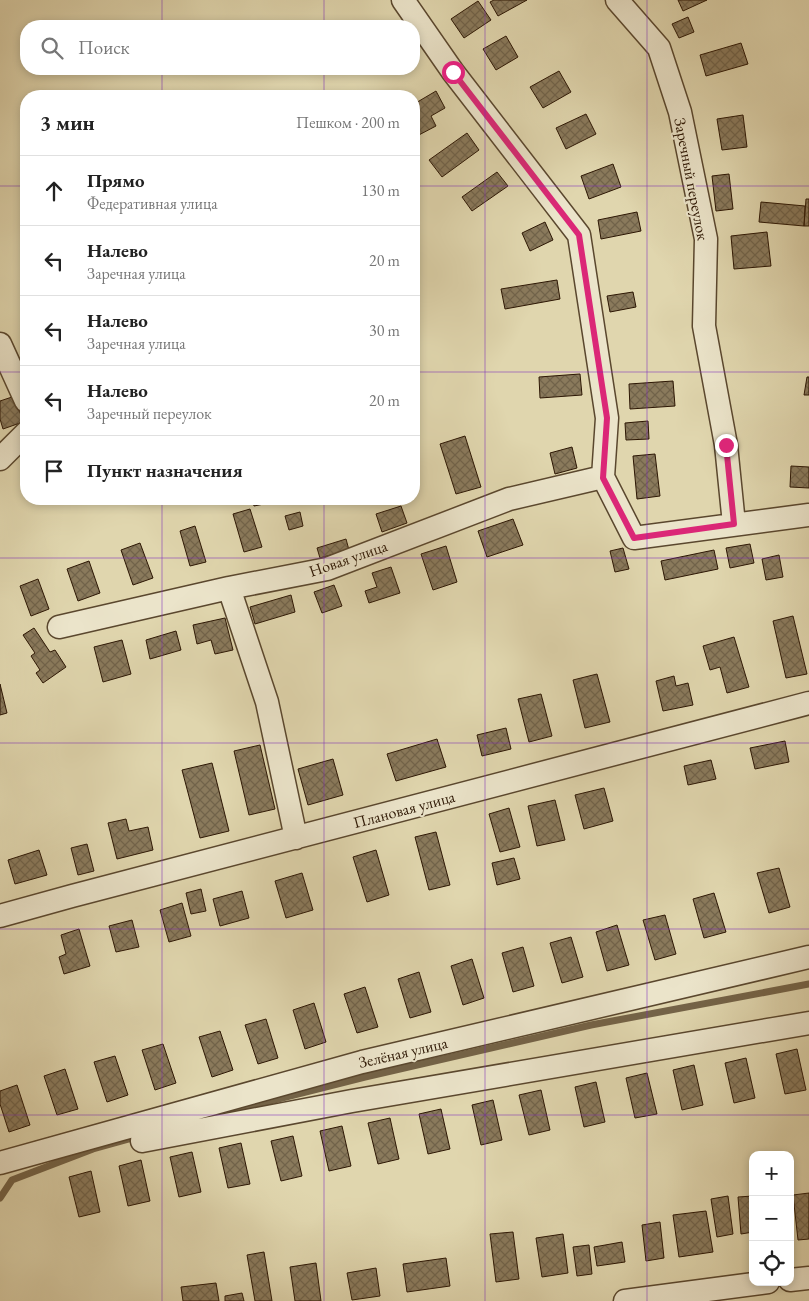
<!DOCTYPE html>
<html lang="ru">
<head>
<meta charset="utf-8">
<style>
	:root { --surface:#fff; --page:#f6f6f6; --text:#222; --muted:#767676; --line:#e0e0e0 }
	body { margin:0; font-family:"EB Garamond",serif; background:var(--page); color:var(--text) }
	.controls { position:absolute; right:15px; bottom:15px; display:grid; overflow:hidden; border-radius:10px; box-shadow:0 2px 8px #0003 }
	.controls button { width:45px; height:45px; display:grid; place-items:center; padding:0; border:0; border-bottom:1px solid var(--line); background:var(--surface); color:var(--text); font:25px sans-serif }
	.stop { position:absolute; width:15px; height:15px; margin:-11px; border:4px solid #db2777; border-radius:50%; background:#fff }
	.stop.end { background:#db2777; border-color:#fff; box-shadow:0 1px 5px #0008 }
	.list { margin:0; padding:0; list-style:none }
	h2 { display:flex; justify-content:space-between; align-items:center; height:65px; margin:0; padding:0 20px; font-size:21px }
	h2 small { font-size:16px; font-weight:400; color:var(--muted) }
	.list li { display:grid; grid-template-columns:32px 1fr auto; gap:15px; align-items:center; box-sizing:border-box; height:70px; padding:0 20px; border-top:1px solid var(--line) }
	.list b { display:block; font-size:19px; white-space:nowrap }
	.list p { margin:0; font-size:16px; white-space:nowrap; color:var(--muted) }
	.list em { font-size:16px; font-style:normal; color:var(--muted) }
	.icon { flex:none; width:28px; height:28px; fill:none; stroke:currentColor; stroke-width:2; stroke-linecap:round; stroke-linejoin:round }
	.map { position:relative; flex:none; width:809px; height:1301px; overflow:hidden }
	.search { position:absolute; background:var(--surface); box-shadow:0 2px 8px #0003; left:20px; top:20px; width:400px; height:55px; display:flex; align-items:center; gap:12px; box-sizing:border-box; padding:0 18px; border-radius:20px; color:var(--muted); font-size:19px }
	.panel { position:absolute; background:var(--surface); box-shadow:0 2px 8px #0003; left:20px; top:90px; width:400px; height:415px; border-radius:20px }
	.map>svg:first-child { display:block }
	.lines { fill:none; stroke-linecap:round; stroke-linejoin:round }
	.stream { stroke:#746347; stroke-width:7 }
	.building { fill:url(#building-cross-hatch); stroke:#2d1704 }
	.minor-casing { stroke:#5a472e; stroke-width:25 }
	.minor { stroke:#ebe4ca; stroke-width:22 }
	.route { stroke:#db2777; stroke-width:6 }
	.grid { fill:none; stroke:#7b2cbf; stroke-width:1; stroke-opacity:0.55 }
	.labels { text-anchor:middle; stroke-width:4; stroke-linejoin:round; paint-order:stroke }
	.street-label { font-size:16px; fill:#2d1704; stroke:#ebe4ca }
</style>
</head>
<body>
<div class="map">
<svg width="809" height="1301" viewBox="0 0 809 1301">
	<defs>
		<pattern id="building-cross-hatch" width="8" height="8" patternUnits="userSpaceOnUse" patternTransform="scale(1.25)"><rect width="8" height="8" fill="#8a7a5c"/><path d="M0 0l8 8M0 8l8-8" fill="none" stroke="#71634a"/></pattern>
	</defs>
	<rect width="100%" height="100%" fill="#e0d6ae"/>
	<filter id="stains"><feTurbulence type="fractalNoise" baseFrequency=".004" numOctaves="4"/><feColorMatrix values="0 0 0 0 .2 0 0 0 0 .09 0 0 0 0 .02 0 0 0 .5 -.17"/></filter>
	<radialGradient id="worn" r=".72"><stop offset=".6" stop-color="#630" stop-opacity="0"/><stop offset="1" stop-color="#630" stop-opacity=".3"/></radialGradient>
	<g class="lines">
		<path class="stream" d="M 199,1119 L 365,1077 L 591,1025 L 809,984
			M 0,1198 L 12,1180 L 93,1149 L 129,1139"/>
	</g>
	<path class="building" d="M 494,0 L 527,0 L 498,16 L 490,2 Z
		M 678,0 L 707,0 L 683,11 Z
		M 478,1 L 491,20 L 464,38 L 451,19 Z
		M 688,17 L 694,32 L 679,38 L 672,24 Z
		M 506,36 L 518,57 L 496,70 L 483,49 Z
		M 741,43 L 748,64 L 706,76 L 700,55 Z
		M 559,71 L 571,92 L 543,108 L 530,87 Z
		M 436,91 L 445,108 L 431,116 L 436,126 L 415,137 L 414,134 L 414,104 Z
		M 586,114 L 596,134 L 566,149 L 556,128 Z
		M 743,115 L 747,147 L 722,150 L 717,119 Z
		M 467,133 L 479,150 L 442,177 L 429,160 Z
		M 613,164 L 621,187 L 589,199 L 581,176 Z
		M 497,172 L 508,186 L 472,211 L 462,197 Z
		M 729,174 L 733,209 L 716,211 L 712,176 Z
		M 806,199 L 809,199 L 809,226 L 804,226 Z
		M 761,202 L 805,206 L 804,226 L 759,222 Z
		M 637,212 L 641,231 L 601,239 L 598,220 Z
		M 545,222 L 553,240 L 530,251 L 522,233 Z
		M 767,232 L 771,266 L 734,269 L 731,236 Z
		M 557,280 L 560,299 L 505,309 L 501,289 Z
		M 633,292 L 636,307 L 610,312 L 607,296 Z
		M 580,374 L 582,395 L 540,398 L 539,377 Z
		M 807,377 L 809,377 L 809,395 L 804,395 Z
		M 673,381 L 675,406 L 630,409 L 629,384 Z
		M 15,396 L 23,422 L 3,429 L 0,419 L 0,401 Z
		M 648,421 L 649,439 L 626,440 L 625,423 Z
		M 465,436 L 481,487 L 456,494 L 440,444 Z
		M 572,447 L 577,468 L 555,474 L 550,453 Z
		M 655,454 L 660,496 L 637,499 L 633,456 Z
		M 791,466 L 809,467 L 809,488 L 790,487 Z
		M 203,499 L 230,499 L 204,504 Z
		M 252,499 L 263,499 L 264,504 L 254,506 Z
		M 401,506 L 407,523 L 382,532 L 376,514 Z
		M 250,509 L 262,547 L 244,552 L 233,514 Z
		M 300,512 L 303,526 L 289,530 L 285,516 Z
		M 513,519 L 523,545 L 487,557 L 478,531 Z
		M 195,526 L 206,562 L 190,566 L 180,531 Z
		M 346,539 L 349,550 L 320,558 L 317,548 Z
		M 140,543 L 153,578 L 133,585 L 121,550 Z
		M 750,544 L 754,563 L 730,568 L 726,548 Z
		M 446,546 L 457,582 L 433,590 L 421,554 Z
		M 623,548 L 629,569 L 615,572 L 610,551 Z
		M 714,550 L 718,569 L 665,580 L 661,561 Z
		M 779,555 L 783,577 L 766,580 L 762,559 Z
		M 89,561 L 100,593 L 78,601 L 67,569 Z
		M 391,567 L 400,593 L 369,603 L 365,591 L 377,587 L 372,573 Z
		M 38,579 L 49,609 L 31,616 L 20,586 Z
		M 334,585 L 342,606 L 322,613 L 314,592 Z
		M 291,595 L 295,612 L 255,624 L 250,607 Z
		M 793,616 L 807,674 L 786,678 L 773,621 Z
		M 225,618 L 233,650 L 215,654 L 211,640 L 197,644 L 193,625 Z
		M 34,628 L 50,652 L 55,650 L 66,667 L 43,683 L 36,673 L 40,670 L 31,656 L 35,653 L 23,635 Z
		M 176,631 L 181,650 L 150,659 L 146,640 Z
		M 734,637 L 749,687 L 727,693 L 720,667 L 710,670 L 703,646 Z
		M 122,640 L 131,674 L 103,682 L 94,647 Z
		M 597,674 L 610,722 L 585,728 L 573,680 Z
		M 674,676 L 676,686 L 688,683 L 693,705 L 663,711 L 656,681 Z
		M 0,684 L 7,713 L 0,715 Z
		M 541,694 L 552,736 L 529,742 L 518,699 Z
		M 506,728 L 511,749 L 482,756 L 477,735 Z
		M 437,739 L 446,767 L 396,781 L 387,754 Z
		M 785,741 L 789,762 L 755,769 L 750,748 Z
		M 260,745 L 275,809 L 249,815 L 234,751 Z
		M 333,759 L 343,795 L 308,805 L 298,769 Z
		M 711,760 L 716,779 L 688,785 L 684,766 Z
		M 212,763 L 229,831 L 200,838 L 182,770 Z
		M 604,788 L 613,821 L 584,829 L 575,795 Z
		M 555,800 L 565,840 L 537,846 L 528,806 Z
		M 509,808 L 520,847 L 500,852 L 489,814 Z
		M 126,819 L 129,831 L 148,827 L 153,850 L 117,859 L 108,823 Z
		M 436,832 L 450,885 L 429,890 L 415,837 Z
		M 87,844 L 94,871 L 78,875 L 71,848 Z
		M 39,850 L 47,875 L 15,884 L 8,860 Z
		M 376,850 L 389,895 L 367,902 L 353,857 Z
		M 514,858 L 520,879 L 497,885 L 492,863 Z
		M 779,868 L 790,907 L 769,913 L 757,873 Z
		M 302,873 L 313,910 L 286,918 L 275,881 Z
		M 201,889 L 206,911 L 191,914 L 186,893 Z
		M 242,891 L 249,918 L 220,926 L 213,899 Z
		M 714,893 L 726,932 L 704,938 L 693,899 Z
		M 182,903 L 191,936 L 169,942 L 160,910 Z
		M 665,915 L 676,954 L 655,960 L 643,920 Z
		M 132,920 L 139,947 L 116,952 L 109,926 Z
		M 617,925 L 629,965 L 607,971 L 596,932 Z
		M 79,929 L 90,966 L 64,974 L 59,957 L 66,954 L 61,935 Z
		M 571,937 L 583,977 L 562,983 L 550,943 Z
		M 523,947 L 534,986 L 513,992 L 502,953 Z
		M 472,959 L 484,998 L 463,1005 L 451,966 Z
		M 419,972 L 431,1012 L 410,1018 L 398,979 Z
		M 365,987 L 378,1027 L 357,1033 L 344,994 Z
		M 314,1003 L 326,1042 L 305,1049 L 293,1010 Z
		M 266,1019 L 278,1058 L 258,1064 L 245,1025 Z
		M 220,1031 L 233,1070 L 212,1077 L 199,1037 Z
		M 163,1044 L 176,1083 L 155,1090 L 142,1050 Z
		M 797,1049 L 806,1090 L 785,1094 L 776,1054 Z
		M 115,1056 L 128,1095 L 107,1102 L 94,1062 Z
		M 746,1058 L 755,1098 L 734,1103 L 725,1063 Z
		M 694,1065 L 703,1105 L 682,1110 L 673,1070 Z
		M 65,1069 L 78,1109 L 57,1115 L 44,1076 Z
		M 647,1073 L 657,1114 L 635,1118 L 626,1078 Z
		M 596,1082 L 605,1122 L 584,1127 L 575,1087 Z
		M 17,1085 L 30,1125 L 9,1132 L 0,1104 L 0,1091 Z
		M 541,1090 L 550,1130 L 529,1135 L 519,1095 Z
		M 493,1100 L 502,1140 L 481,1145 L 472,1105 Z
		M 441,1109 L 450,1149 L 428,1154 L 419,1114 Z
		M 390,1118 L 399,1159 L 378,1164 L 368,1123 Z
		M 342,1126 L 351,1166 L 329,1171 L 320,1131 Z
		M 293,1136 L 302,1176 L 281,1181 L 271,1141 Z
		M 241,1143 L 250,1184 L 228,1188 L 219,1148 Z
		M 192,1152 L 201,1192 L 179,1197 L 170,1157 Z
		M 141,1160 L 150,1201 L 128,1206 L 119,1166 Z
		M 91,1171 L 100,1212 L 79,1217 L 69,1177 Z
		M 809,1193 L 809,1239 L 798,1240 L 793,1195 Z
		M 728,1196 L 733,1234 L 717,1237 L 711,1199 Z
		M 753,1196 L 753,1232 L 741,1234 L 738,1197 Z
		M 706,1211 L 713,1252 L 679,1257 L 673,1215 Z
		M 660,1222 L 664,1258 L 646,1261 L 642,1225 Z
		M 513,1232 L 519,1279 L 496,1282 L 490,1234 Z
		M 563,1234 L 568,1273 L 542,1277 L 536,1238 Z
		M 622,1242 L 625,1262 L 597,1266 L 594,1247 Z
		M 589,1245 L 592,1274 L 577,1276 L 573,1247 Z
		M 264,1252 L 272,1301 L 255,1301 L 247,1255 Z
		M 446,1258 L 450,1286 L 407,1292 L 403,1264 Z
		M 316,1263 L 321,1301 L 295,1301 L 290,1267 Z
		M 376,1268 L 380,1296 L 352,1300 L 347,1273 Z
		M 216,1283 L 219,1301 L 183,1301 L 181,1287 Z
		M 242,1293 L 244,1301 L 225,1301 L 225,1296 Z"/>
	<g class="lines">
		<g class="minor-casing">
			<path id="minor" d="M 403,0 L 453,72 L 579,235 L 607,418 L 603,477
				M 617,0 L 659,48 L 680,112 L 706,239 L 704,326 L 726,445 L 734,524
				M 0,344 L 26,401
				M 0,459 L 26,433
				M 603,477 L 634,538 L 809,515
				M 229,588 L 267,702 L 296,838
				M 59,627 L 229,588 L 327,569 L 509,499 L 603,477
				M 0,916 L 72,896 L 809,703
				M 142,1141 L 352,1101 L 809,1023
				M 0,1163 L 362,1062 L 809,957
				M 790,1280 L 809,1278
				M 625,1301 L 768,1282"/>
		</g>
		<use href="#minor" class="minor"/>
	</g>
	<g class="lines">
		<path class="route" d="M 453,72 L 579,235 L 607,418 L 603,478 L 634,538 L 734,524 L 726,445"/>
	</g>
	<path class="grid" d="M 162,0 L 162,26M 324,0 L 324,26M 485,0 L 485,1301M 647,0 L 647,1301M 162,69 L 162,96M 324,69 L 324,96M 0,186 L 26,186M 414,186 L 809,186M 0,372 L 26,372M 414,372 L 809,372M 162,499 L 162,1301M 324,499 L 324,1301M 0,558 L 809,558M 0,743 L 809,743M 0,929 L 809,929M 0,1115 L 809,1115"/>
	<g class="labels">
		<g class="street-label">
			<text transform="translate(692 179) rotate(79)" y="6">Заречный переулок</text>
			<text transform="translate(348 558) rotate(-19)" y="6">Новая улица</text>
			<text transform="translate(404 809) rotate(-15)" y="6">Плановая улица</text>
			<text transform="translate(403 1052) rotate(-13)" y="6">Зелёная улица</text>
		</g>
	</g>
	<rect width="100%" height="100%" filter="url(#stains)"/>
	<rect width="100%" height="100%" fill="url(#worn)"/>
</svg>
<div class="controls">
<button>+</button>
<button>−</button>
<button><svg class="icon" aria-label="locate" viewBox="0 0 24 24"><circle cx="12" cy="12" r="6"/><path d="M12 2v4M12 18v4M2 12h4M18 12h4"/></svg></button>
</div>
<div class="stop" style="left:453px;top:72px"></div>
<div class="stop end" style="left:726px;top:445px"></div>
<div class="search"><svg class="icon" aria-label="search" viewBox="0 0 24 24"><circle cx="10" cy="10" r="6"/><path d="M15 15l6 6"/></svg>Поиск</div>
<section class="panel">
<h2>3 мин<small>Пешком · 200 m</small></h2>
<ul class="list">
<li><svg class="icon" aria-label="ahead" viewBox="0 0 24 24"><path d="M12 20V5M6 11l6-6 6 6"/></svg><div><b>Прямо</b><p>Федеративная улица</p></div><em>130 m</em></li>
<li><svg class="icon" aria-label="left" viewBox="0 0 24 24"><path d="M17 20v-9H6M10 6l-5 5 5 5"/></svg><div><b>Налево</b><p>Заречная улица</p></div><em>20 m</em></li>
<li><svg class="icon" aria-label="left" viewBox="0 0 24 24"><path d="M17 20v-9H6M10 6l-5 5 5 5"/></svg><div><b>Налево</b><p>Заречная улица</p></div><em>30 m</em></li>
<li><svg class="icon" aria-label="left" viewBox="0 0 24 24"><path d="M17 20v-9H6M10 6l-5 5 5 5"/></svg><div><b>Налево</b><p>Заречный переулок</p></div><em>20 m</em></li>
<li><svg class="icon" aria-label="arrive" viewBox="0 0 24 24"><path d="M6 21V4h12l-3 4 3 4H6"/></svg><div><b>Пункт назначения</b></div></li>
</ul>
</section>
</div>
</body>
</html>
